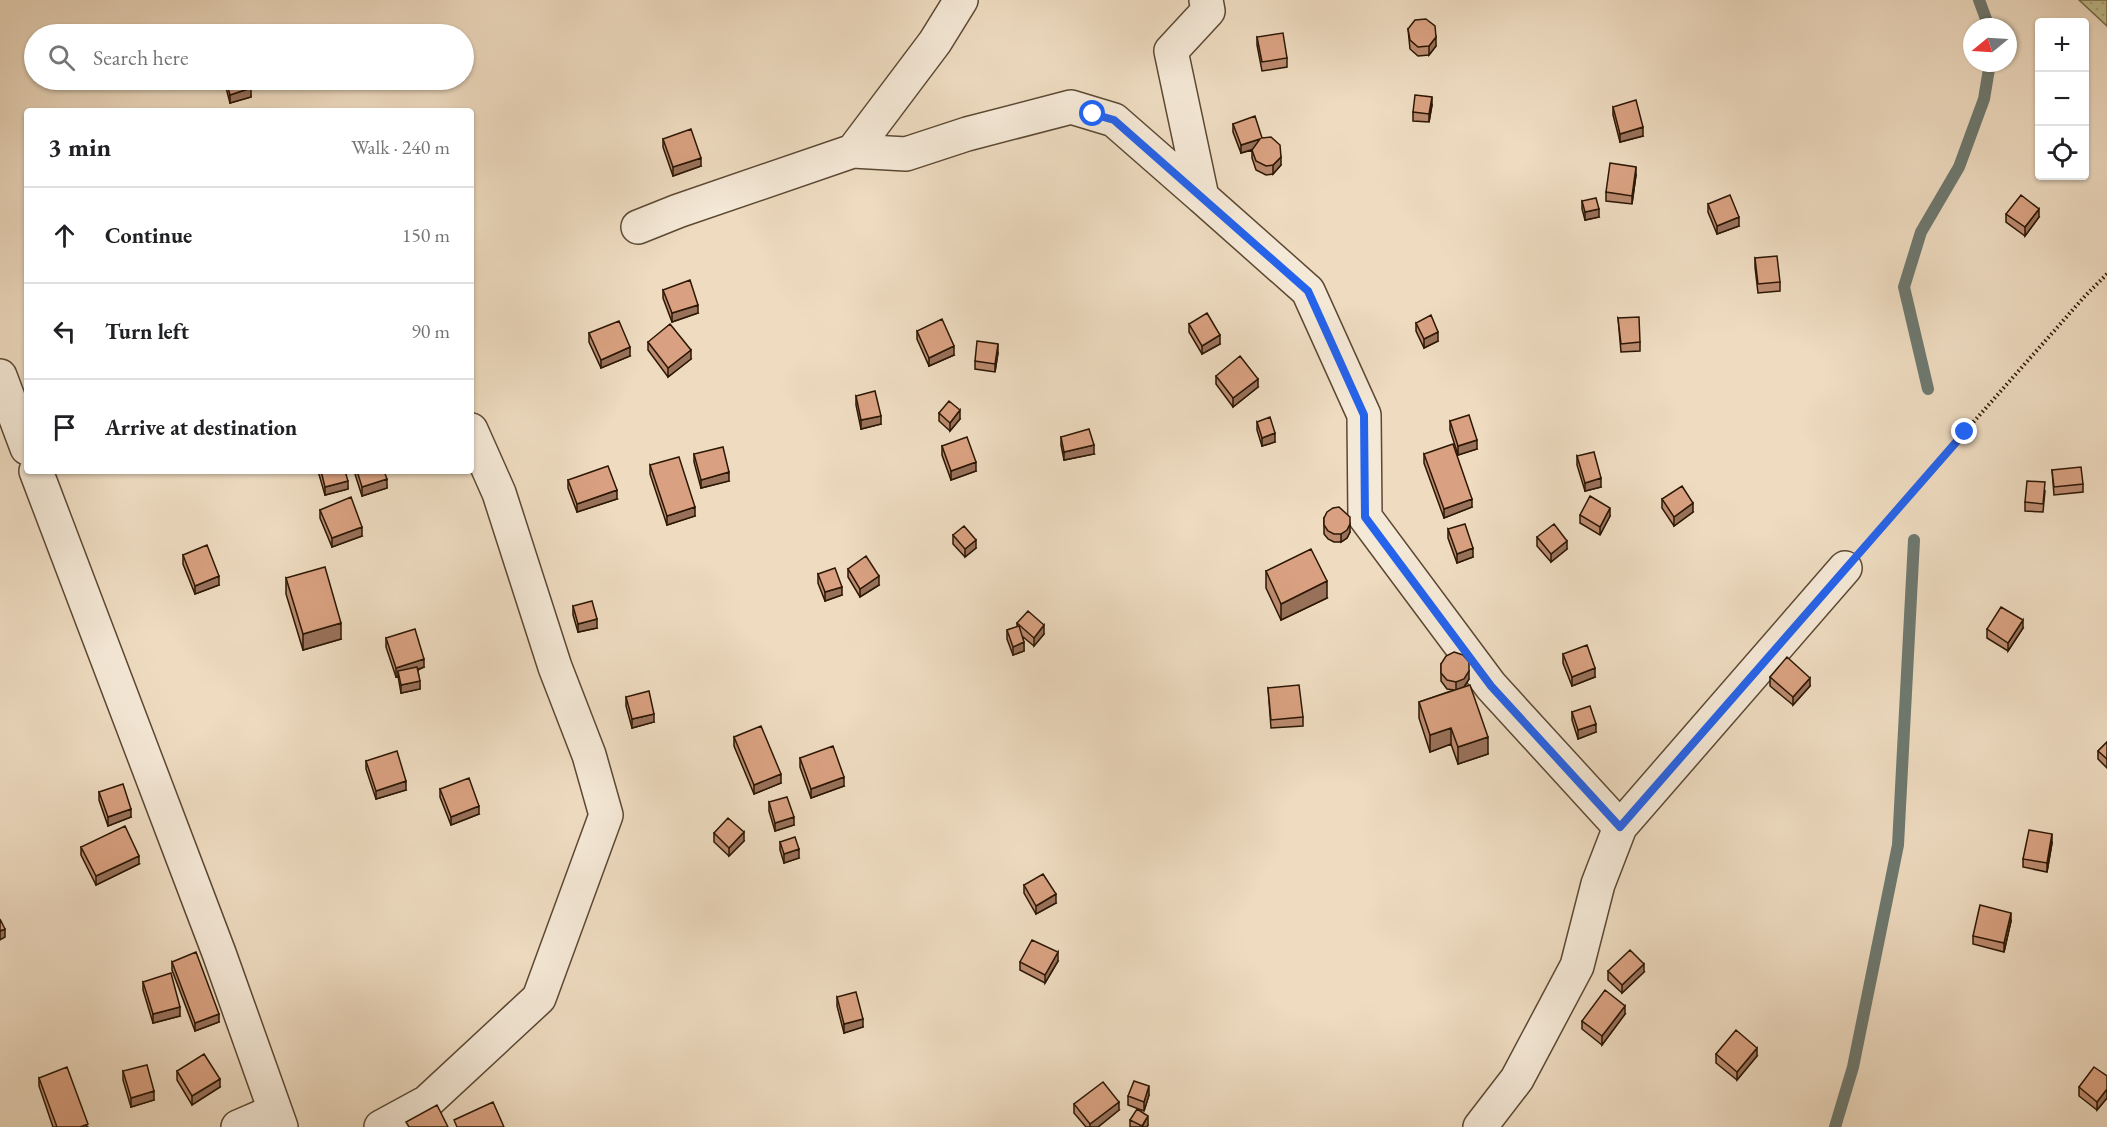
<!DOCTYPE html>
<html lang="en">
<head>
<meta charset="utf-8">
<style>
	:root { --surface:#fff; --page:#f6f6f6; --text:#202124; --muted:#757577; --line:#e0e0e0 }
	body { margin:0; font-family:"EB Garamond",serif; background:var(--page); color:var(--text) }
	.controls { position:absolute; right:18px; top:18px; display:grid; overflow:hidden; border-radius:6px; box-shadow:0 2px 4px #0004 }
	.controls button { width:54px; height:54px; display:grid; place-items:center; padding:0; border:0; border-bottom:2px solid var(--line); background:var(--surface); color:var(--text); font:30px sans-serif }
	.compass { position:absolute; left:1963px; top:18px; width:54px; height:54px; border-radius:50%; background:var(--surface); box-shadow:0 2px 4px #0004; rotate:252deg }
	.stop { position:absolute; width:18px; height:18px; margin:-14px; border:4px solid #2563eb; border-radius:50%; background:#fff }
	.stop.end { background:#2563eb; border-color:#fff; box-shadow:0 2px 6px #0008 }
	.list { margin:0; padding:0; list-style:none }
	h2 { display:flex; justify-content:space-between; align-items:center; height:78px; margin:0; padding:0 24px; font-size:26px }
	h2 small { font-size:20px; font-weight:400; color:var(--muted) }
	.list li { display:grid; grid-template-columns:39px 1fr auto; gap:18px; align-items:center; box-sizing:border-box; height:96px; padding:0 24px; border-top:2px solid var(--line) }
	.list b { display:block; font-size:22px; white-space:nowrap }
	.list em { font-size:20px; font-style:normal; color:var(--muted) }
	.icon { flex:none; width:33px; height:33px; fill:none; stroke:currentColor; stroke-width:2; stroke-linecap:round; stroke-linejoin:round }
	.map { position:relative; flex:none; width:2107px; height:1127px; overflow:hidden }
	.search { position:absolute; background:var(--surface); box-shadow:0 2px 4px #0004; left:24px; top:24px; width:450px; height:66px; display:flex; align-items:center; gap:15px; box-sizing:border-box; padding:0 21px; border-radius:33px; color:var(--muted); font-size:22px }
	.panel { position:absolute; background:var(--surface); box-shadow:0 2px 4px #0004; left:24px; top:108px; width:450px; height:366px; border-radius:6px }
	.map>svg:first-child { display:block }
	.grass { fill:url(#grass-dots); stroke:#766a48; stroke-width:1.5 }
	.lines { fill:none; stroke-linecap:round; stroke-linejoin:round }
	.stream { stroke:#6e7970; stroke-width:12 }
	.minor-casing { stroke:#5c4833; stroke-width:36 }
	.path { stroke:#2c1704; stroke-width:4; stroke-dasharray:1.5 3; stroke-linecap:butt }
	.minor { stroke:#f4e8d6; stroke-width:33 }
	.wall { fill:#bb8a6f; stroke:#2c1704; stroke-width:1.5 }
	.shaded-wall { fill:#98715a; stroke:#2c1704; stroke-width:1.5 }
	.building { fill:#d9a181; stroke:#2c1704; stroke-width:1.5 }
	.route { stroke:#2563eb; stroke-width:8 }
</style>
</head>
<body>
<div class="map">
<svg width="2107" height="1127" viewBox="0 0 2107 1127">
	<defs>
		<pattern id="grass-dots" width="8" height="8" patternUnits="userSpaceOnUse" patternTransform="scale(1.5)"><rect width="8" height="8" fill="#c1bd8d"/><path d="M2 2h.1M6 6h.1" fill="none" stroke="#a6a278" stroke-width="1.8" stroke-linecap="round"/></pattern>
	</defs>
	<rect width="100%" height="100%" fill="#eedbc0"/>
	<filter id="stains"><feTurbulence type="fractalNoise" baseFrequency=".00333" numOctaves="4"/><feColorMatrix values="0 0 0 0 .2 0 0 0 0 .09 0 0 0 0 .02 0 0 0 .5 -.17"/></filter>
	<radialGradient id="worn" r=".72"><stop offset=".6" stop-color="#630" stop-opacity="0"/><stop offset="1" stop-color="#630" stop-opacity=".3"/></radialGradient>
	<path class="grass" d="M 2079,0 L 2107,0 L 2107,26 Z"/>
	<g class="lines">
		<path class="stream" d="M 1979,0 L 1989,27
			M 1928,389 L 1904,287 L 1921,232 L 1959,167 L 1984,99 L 1990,63
			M 1835,1127 L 1853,1067 L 1898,845 L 1914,540"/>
		<g class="minor-casing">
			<path id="minor" d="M 1206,0 L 1208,11 L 1171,51 L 1202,197 L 1308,291 L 1364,415 L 1365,517 L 1491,686 L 1620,827
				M 853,151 L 906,154 L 967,134 L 1071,107 L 1114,120 L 1202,197
				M 638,227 L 678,211 L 853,151 L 935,42 L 961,0
				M 0,376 L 27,448
				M 36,471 L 219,953 L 281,1127
				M 238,1127 L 275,1111
				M 381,1127 L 427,1102 L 539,998 L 606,815 L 589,755 L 555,667 L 499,493 L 471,430
				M 1480,1127 L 1517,1079 L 1577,966 L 1598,884 L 1620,827 L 1845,568"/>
		</g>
		<path class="path" d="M 1869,540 L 2085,296 L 2107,274"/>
		<use href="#minor" class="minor"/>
	</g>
	<path class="wall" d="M 1408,29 L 1436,46 L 1429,55 L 1418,56 L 1410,49 Z
		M 1257,37 L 1287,58 L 1287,67 L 1262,71 L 1257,45 Z
		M 224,80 L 248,80 L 251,97 L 230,103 Z
		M 1432,105 L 1429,122 L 1413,121 L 1413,112 Z
		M 1613,107 L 1643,136 L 1620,142 L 1613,115 Z
		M 1233,124 L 1262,138 L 1281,165 L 1273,174 L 1266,175 L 1256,170 L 1252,158 L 1252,150 L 1241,153 L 1233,132 Z
		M 663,139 L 701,166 L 673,176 L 663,147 Z
		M 1636,175 L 1632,204 L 1606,201 L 1606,192 Z
		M 1582,201 L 1599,217 L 1585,220 L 1582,209 Z
		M 1708,204 L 1739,226 L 1717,234 L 1708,212 Z
		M 2006,214 L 2039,217 L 2025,236 L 2006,222 Z
		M 1755,258 L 1780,282 L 1780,291 L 1758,293 L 1755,267 Z
		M 663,290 L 698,313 L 672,322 L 663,298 Z
		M 1618,318 L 1640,342 L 1640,351 L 1621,352 Z
		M 1416,323 L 1438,341 L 1424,348 L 1416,331 Z
		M 1189,324 L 1220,344 L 1202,354 L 1189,332 Z
		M 917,331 L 954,355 L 929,366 L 917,339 Z
		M 589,333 L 630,356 L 601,368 L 589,342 Z
		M 648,342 L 691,359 L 668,377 L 648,350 Z
		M 998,353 L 995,372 L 975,369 L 975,361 Z
		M 1216,376 L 1258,387 L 1233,407 L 1216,384 Z
		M 856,396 L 881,424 L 861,429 L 856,405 Z
		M 939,413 L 960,419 L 950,431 L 939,421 Z
		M 1450,421 L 1477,449 L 1458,455 L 1450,430 Z
		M 1257,422 L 1275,442 L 1262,446 L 1257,430 Z
		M 1061,437 L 1094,454 L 1064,460 L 1061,445 Z
		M 942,446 L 976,471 L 951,480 L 942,455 Z
		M 694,454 L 729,481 L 701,488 L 694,462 Z
		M 1424,454 L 1472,507 L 1444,518 L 1424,463 Z
		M 1577,456 L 1601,487 L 1585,491 L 1577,465 Z
		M 650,465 L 695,516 L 667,525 L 650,474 Z
		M 2052,470 L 2083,484 L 2083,492 L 2054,495 Z
		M 318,471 L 345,471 L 348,489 L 325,495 Z
		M 354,471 L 384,471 L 387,488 L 362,496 Z
		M 568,480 L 617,499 L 577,512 L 568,488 Z
		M 2045,491 L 2043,512 L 2025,511 L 2025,502 Z
		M 1662,499 L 1693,512 L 1674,526 L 1662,508 Z
		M 320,510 L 362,536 L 332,547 L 320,518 Z
		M 1580,515 L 1610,516 L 1600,535 L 1580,523 Z
		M 1324,518 L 1350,532 L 1347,538 L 1341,542 L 1334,542 L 1328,539 L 1324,534 Z
		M 1448,529 L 1473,557 L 1457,563 L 1448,538 Z
		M 953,535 L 976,548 L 965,557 L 953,544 Z
		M 1537,537 L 1567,549 L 1551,562 L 1537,546 Z
		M 183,555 L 219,585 L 195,594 L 183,564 Z
		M 848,569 L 879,585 L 860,597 L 848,577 Z
		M 1266,571 L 1327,598 L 1281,620 L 1266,588 Z
		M 818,574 L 842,595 L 825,601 L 818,583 Z
		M 286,578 L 341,639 L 303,650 L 286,594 Z
		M 573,606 L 597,628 L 578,632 L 573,615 Z
		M 1017,623 L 1044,634 L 1034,646 L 1023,637 L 1024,651 L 1013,655 L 1007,639 L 1007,630 L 1017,627 Z
		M 2023,628 L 2008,651 L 1987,638 L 1987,629 Z
		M 386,638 L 424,667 L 418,670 L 420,689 L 401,693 L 398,676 L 396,677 L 386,647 Z
		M 1563,654 L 1595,677 L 1572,686 L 1563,663 Z
		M 1441,664 L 1469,679 L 1465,686 L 1488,754 L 1458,764 L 1451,744 L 1430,752 L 1419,718 L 1419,702 L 1454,690 L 1447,689 L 1441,681 Z
		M 1770,677 L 1810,686 L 1793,705 L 1770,686 Z
		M 1268,688 L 1303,717 L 1303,726 L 1271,728 Z
		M 626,697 L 654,722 L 632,728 L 626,706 Z
		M 1572,712 L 1596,732 L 1578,739 L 1572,720 Z
		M 734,737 L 781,783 L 754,794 L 734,746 Z
		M 2107,742 L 2107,768 L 2098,759 L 2098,751 Z
		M 800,758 L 844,786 L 811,798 L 800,767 Z
		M 366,761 L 406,790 L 376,799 L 366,769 Z
		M 440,789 L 479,814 L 451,825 L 440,797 Z
		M 99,792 L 131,817 L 108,826 L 99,800 Z
		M 769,802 L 794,825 L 775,831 L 769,811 Z
		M 714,833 L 744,841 L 729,856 L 714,842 Z
		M 780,842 L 799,858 L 784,863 L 780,850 Z
		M 2052,843 L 2047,872 L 2023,867 L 2023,859 Z
		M 81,847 L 139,864 L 96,885 L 81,855 Z
		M 1024,885 L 1056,903 L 1036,914 L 1024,893 Z
		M 2011,921 L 2004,952 L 1973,944 L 1973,936 Z
		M 1058,961 L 1045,983 L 1020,970 L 1020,962 Z
		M 172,962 L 219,1022 L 195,1031 L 172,970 Z
		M 1608,971 L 1644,972 L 1622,993 L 1608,980 Z
		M 143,982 L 180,1016 L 153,1023 L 143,990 Z
		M 837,997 L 863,1027 L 844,1033 L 837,1006 Z
		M 1625,1014 L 1602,1045 L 1582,1029 L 1582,1021 Z
		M 1716,1054 L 1757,1056 L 1737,1080 L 1716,1063 Z
		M 123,1071 L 154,1100 L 131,1107 L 123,1080 Z
		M 177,1071 L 220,1087 L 192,1105 L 177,1080 Z
		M 2107,1076 L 2107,1098 L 2097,1110 L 2079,1096 L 2079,1087 Z
		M 39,1078 L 88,1127 L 53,1127 L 39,1086 Z
		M 1149,1095 L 1144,1111 L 1128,1105 L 1128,1096 Z
		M 1074,1104 L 1119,1110 L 1098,1127 L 1086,1127 L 1074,1113 Z
		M 1130,1120 L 1148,1125 L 1147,1127 L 1130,1127 Z"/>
	<path class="shaded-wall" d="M 1436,37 L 1436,46 L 1429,55 L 1429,46 Z
		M 251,88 L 251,97 L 230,103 L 230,95 Z
		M 1432,97 L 1432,105 L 1429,122 L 1429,114 Z
		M 1643,127 L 1643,136 L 1620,142 L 1620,134 Z
		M 1260,139 L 1260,147 L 1241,153 L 1241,145 Z
		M 1281,157 L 1281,165 L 1273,174 L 1273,165 Z
		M 701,158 L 701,166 L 673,176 L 673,167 Z
		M 1636,167 L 1636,175 L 1632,204 L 1632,196 Z
		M 1599,209 L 1599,217 L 1585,220 L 1585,212 Z
		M 2039,209 L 2039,217 L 2025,236 L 2025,227 Z
		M 1739,217 L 1739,226 L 1717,234 L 1717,226 Z
		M 698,305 L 698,313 L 672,322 L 672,313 Z
		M 1438,332 L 1438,341 L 1424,348 L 1424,339 Z
		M 1220,335 L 1220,344 L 1202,354 L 1202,346 Z
		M 998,344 L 998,353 L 995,372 L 995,364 Z
		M 954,346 L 954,355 L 929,366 L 929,358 Z
		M 630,347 L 630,356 L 601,368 L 601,360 Z
		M 691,350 L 691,359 L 668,377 L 668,368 Z
		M 1258,379 L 1258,387 L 1233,407 L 1233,398 Z
		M 960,410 L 960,419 L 950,431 L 950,423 Z
		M 881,416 L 881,424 L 861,429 L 861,420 Z
		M 1275,433 L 1275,442 L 1262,446 L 1262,438 Z
		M 1477,440 L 1477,449 L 1458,455 L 1458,446 Z
		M 1094,445 L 1094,454 L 1064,460 L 1064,452 Z
		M 976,462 L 976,471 L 951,480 L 951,471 Z
		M 729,472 L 729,481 L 701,488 L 701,480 Z
		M 1601,478 L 1601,487 L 1585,491 L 1585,483 Z
		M 387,479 L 387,488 L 362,496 L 362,487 Z
		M 348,481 L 348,489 L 325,495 L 325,487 Z
		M 617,490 L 617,499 L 577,512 L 577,504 Z
		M 1472,499 L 1472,507 L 1444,518 L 1444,509 Z
		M 1693,503 L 1693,512 L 1674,526 L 1674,517 Z
		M 695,507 L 695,516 L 667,525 L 667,516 Z
		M 1610,508 L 1610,516 L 1600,535 L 1600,527 Z
		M 1350,524 L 1350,532 L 1347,538 L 1341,542 L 1341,534 Z
		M 362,527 L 362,536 L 332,547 L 332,538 Z
		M 976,540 L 976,548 L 965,557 L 965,549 Z
		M 1567,541 L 1567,549 L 1551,562 L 1551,554 Z
		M 1473,548 L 1473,557 L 1457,563 L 1457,554 Z
		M 219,576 L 219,585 L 195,594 L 195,586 Z
		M 879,576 L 879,585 L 860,597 L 860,589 Z
		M 1327,581 L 1327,598 L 1281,620 L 1281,604 Z
		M 842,587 L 842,595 L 825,601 L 825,592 Z
		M 597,619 L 597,628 L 578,632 L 578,624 Z
		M 2023,620 L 2023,628 L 2008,651 L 2008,643 Z
		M 341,623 L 341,639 L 303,650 L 303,634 Z
		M 1044,625 L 1044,634 L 1034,646 L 1034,638 Z
		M 1024,642 L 1024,651 L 1013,655 L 1013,647 Z
		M 424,659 L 424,667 L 399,676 L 398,671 L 398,676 L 396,677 L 396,668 Z
		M 1595,668 L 1595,677 L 1572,686 L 1572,677 Z
		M 1469,671 L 1469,679 L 1464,687 L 1456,691 L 1456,682 Z
		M 1810,678 L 1810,686 L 1793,705 L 1793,697 Z
		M 420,681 L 420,689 L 401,693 L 401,685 Z
		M 654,714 L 654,722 L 632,728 L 632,719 Z
		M 1596,724 L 1596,732 L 1578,739 L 1578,730 Z
		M 1451,728 L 1451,744 L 1430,752 L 1430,735 Z
		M 1488,737 L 1488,754 L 1458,764 L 1458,747 Z
		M 781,774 L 781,783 L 754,794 L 754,785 Z
		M 844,777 L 844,786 L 811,798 L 811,789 Z
		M 406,781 L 406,790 L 376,799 L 376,791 Z
		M 479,806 L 479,814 L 451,825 L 451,817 Z
		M 131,809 L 131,817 L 108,826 L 108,817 Z
		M 794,817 L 794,825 L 775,831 L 775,823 Z
		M 744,832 L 744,841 L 729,856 L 729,848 Z
		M 2052,834 L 2052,843 L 2047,872 L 2047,863 Z
		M 799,849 L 799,858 L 784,863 L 784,854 Z
		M 139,856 L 139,864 L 96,885 L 96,876 Z
		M 1056,894 L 1056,903 L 1036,914 L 1036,906 Z
		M 2011,913 L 2011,921 L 2004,952 L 2004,943 Z
		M 5,929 L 5,937 L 0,940 L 0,931 Z
		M 1058,952 L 1058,961 L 1045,983 L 1045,975 Z
		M 1644,964 L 1644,972 L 1622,993 L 1622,985 Z
		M 1625,1006 L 1625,1014 L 1602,1045 L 1602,1036 Z
		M 180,1007 L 180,1016 L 153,1023 L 153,1014 Z
		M 219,1014 L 219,1022 L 195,1031 L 195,1023 Z
		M 863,1019 L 863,1027 L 844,1033 L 844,1024 Z
		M 1757,1048 L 1757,1056 L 1737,1080 L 1737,1072 Z
		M 220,1079 L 220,1087 L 192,1105 L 192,1096 Z
		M 1149,1086 L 1149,1095 L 1144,1111 L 1144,1102 Z
		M 2107,1089 L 2107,1098 L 2097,1110 L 2097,1102 Z
		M 154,1091 L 154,1100 L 131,1107 L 131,1098 Z
		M 1119,1102 L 1119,1110 L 1098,1127 L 1090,1127 L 1090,1124 Z
		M 1148,1116 L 1148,1125 L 1147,1127 L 1142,1127 Z"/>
	<path class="building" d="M 1426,19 L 1435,26 L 1436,37 L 1429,46 L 1418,47 L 1410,40 L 1408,29 L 1415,20 Z
		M 1283,33 L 1287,58 L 1262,62 L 1257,37 Z
		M 226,80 L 248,80 L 251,88 L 230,95 Z
		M 1415,95 L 1432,97 L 1429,114 L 1413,112 Z
		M 1636,100 L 1643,127 L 1620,134 L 1613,107 Z
		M 1255,116 L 1262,138 L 1271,137 L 1280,145 L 1281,157 L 1273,165 L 1266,166 L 1256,161 L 1252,150 L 1260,139 L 1241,145 L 1233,124 Z
		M 691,129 L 701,158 L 673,167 L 663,139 Z
		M 1610,163 L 1636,167 L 1632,196 L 1606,192 Z
		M 1730,195 L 1739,217 L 1717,226 L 1708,204 Z
		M 2021,195 L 2039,209 L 2025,227 L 2006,214 Z
		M 1596,198 L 1599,209 L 1585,212 L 1582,201 Z
		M 1777,256 L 1780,282 L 1758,284 L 1755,258 Z
		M 690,280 L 698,305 L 672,313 L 663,290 Z
		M 1207,313 L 1220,335 L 1202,346 L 1189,324 Z
		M 1431,315 L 1438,332 L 1424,339 L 1416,323 Z
		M 1639,317 L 1640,342 L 1621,344 L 1618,318 Z
		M 942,319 L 954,346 L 929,358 L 917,331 Z
		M 619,321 L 630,347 L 601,360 L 589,333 Z
		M 670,324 L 691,350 L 668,368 L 648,342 Z
		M 977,341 L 998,344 L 995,364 L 975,361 Z
		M 1240,356 L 1258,379 L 1233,398 L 1216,376 Z
		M 875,391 L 881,416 L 861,420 L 856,396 Z
		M 949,401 L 960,410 L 950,423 L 939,413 Z
		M 1469,415 L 1477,440 L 1458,446 L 1450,421 Z
		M 1270,417 L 1275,433 L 1262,438 L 1257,422 Z
		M 1089,429 L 1094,445 L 1064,452 L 1061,437 Z
		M 967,437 L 976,462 L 951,471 L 942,446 Z
		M 1453,444 L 1472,499 L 1444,509 L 1424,454 Z
		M 723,447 L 729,472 L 701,480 L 694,454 Z
		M 1594,452 L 1601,478 L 1585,483 L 1577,456 Z
		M 679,457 L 695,507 L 667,516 L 650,465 Z
		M 608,466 L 617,490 L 577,504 L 568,480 Z
		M 2081,467 L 2083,484 L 2054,487 L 2052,470 Z
		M 321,471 L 345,471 L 348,481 L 325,487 Z
		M 357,471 L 384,471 L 387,479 L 362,487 Z
		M 2027,481 L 2045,482 L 2043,504 L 2025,502 Z
		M 1682,486 L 1693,503 L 1674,517 L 1662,499 Z
		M 1590,496 L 1610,508 L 1600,527 L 1580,515 Z
		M 351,497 L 362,527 L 332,538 L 320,510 Z
		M 1339,507 L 1350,517 L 1350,524 L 1347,530 L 1341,534 L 1334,534 L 1328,531 L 1324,525 L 1324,518 L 1327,512 L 1333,508 Z
		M 1465,524 L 1473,548 L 1457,554 L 1448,529 Z
		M 1554,524 L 1567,541 L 1551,554 L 1537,537 Z
		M 964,526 L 976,540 L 965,549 L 953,535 Z
		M 207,545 L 219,576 L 195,586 L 183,555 Z
		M 1311,549 L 1327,581 L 1281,604 L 1266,571 Z
		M 866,556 L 879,576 L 860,589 L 848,569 Z
		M 325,567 L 341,623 L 303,634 L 286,578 Z
		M 835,568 L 842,587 L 825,592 L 818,574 Z
		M 592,601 L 597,619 L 578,624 L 573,606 Z
		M 2001,607 L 2023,620 L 2008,643 L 1987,629 Z
		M 1028,611 L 1044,625 L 1034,638 L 1017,623 Z
		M 1019,626 L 1024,642 L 1013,647 L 1007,630 Z
		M 415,629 L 424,659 L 396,668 L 386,638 Z
		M 1587,645 L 1595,668 L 1572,677 L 1563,654 Z
		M 1454,652 L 1463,655 L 1469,662 L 1469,671 L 1464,679 L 1456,682 L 1447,680 L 1441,673 L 1441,664 L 1446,656 Z
		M 1787,657 L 1810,678 L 1793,697 L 1770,677 Z
		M 417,667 L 420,681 L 401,685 L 398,671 Z
		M 1299,685 L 1303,717 L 1271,720 L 1268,688 Z
		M 1470,685 L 1488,737 L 1458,747 L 1451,728 L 1430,735 L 1419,702 Z
		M 649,691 L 654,714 L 632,719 L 626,697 Z
		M 1590,706 L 1596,724 L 1578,730 L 1572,712 Z
		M 761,726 L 781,774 L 754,785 L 734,737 Z
		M 2107,742 L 2107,759 L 2098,751 Z
		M 833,746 L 844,777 L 811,789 L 800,758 Z
		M 397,751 L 406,781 L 376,791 L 366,761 Z
		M 469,778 L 479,806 L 451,817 L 440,789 Z
		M 123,784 L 131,809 L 108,817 L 99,792 Z
		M 787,797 L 794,817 L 775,823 L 769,802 Z
		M 728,818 L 744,832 L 729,848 L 714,833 Z
		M 125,826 L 139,856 L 96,876 L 81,847 Z
		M 2029,830 L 2052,834 L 2047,863 L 2023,859 Z
		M 795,837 L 799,849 L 784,854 L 780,842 Z
		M 1043,874 L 1056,894 L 1036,906 L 1024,885 Z
		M 1980,905 L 2011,913 L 2004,943 L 1973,936 Z
		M 0,919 L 5,929 L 0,931 Z
		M 1032,940 L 1058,952 L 1045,975 L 1020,962 Z
		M 1630,950 L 1644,964 L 1622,985 L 1608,971 Z
		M 196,952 L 219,1014 L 195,1023 L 172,962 Z
		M 171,973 L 180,1007 L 153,1014 L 143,982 Z
		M 1605,990 L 1625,1006 L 1602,1036 L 1582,1021 Z
		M 856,992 L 863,1019 L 844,1024 L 837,997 Z
		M 1736,1030 L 1757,1048 L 1737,1072 L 1716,1054 Z
		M 204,1054 L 220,1079 L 192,1096 L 177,1071 Z
		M 147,1065 L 154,1091 L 131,1098 L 123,1071 Z
		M 67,1067 L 88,1124 L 80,1127 L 57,1127 L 39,1078 Z
		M 2094,1067 L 2107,1076 L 2107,1089 L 2097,1102 L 2079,1087 Z
		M 1134,1081 L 1149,1086 L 1144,1102 L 1128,1096 Z
		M 1103,1082 L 1119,1102 L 1090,1124 L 1074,1104 Z
		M 493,1102 L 504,1127 L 457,1127 L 454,1120 Z
		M 437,1105 L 448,1127 L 409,1127 L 406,1122 Z
		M 1137,1109 L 1148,1116 L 1142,1126 L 1130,1120 Z"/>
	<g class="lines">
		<path class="route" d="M 1093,114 L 1114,120 L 1308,291 L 1364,415 L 1365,517 L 1491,686 L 1620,827 L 1965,432"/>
	</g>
	<rect width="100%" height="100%" filter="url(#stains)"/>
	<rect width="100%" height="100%" fill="url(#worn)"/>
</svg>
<div class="controls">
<button>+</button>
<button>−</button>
<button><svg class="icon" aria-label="locate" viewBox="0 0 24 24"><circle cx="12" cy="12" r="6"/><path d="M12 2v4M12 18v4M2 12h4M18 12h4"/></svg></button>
</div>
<svg class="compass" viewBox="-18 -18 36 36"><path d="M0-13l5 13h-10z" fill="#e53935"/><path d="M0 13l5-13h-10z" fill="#757577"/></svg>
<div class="stop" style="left:1093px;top:114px"></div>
<div class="stop end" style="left:1965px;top:432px"></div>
<div class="search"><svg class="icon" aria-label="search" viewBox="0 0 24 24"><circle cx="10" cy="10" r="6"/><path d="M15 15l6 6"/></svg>Search here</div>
<section class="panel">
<h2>3 min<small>Walk · 240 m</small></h2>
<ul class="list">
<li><svg class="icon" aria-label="ahead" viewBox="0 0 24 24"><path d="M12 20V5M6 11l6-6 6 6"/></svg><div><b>Continue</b></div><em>150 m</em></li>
<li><svg class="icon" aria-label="left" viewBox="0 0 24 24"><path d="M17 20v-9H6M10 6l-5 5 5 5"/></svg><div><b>Turn left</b></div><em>90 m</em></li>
<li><svg class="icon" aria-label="arrive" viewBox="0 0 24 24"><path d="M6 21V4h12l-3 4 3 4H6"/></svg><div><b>Arrive at destination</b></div></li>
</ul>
</section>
</div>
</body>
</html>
